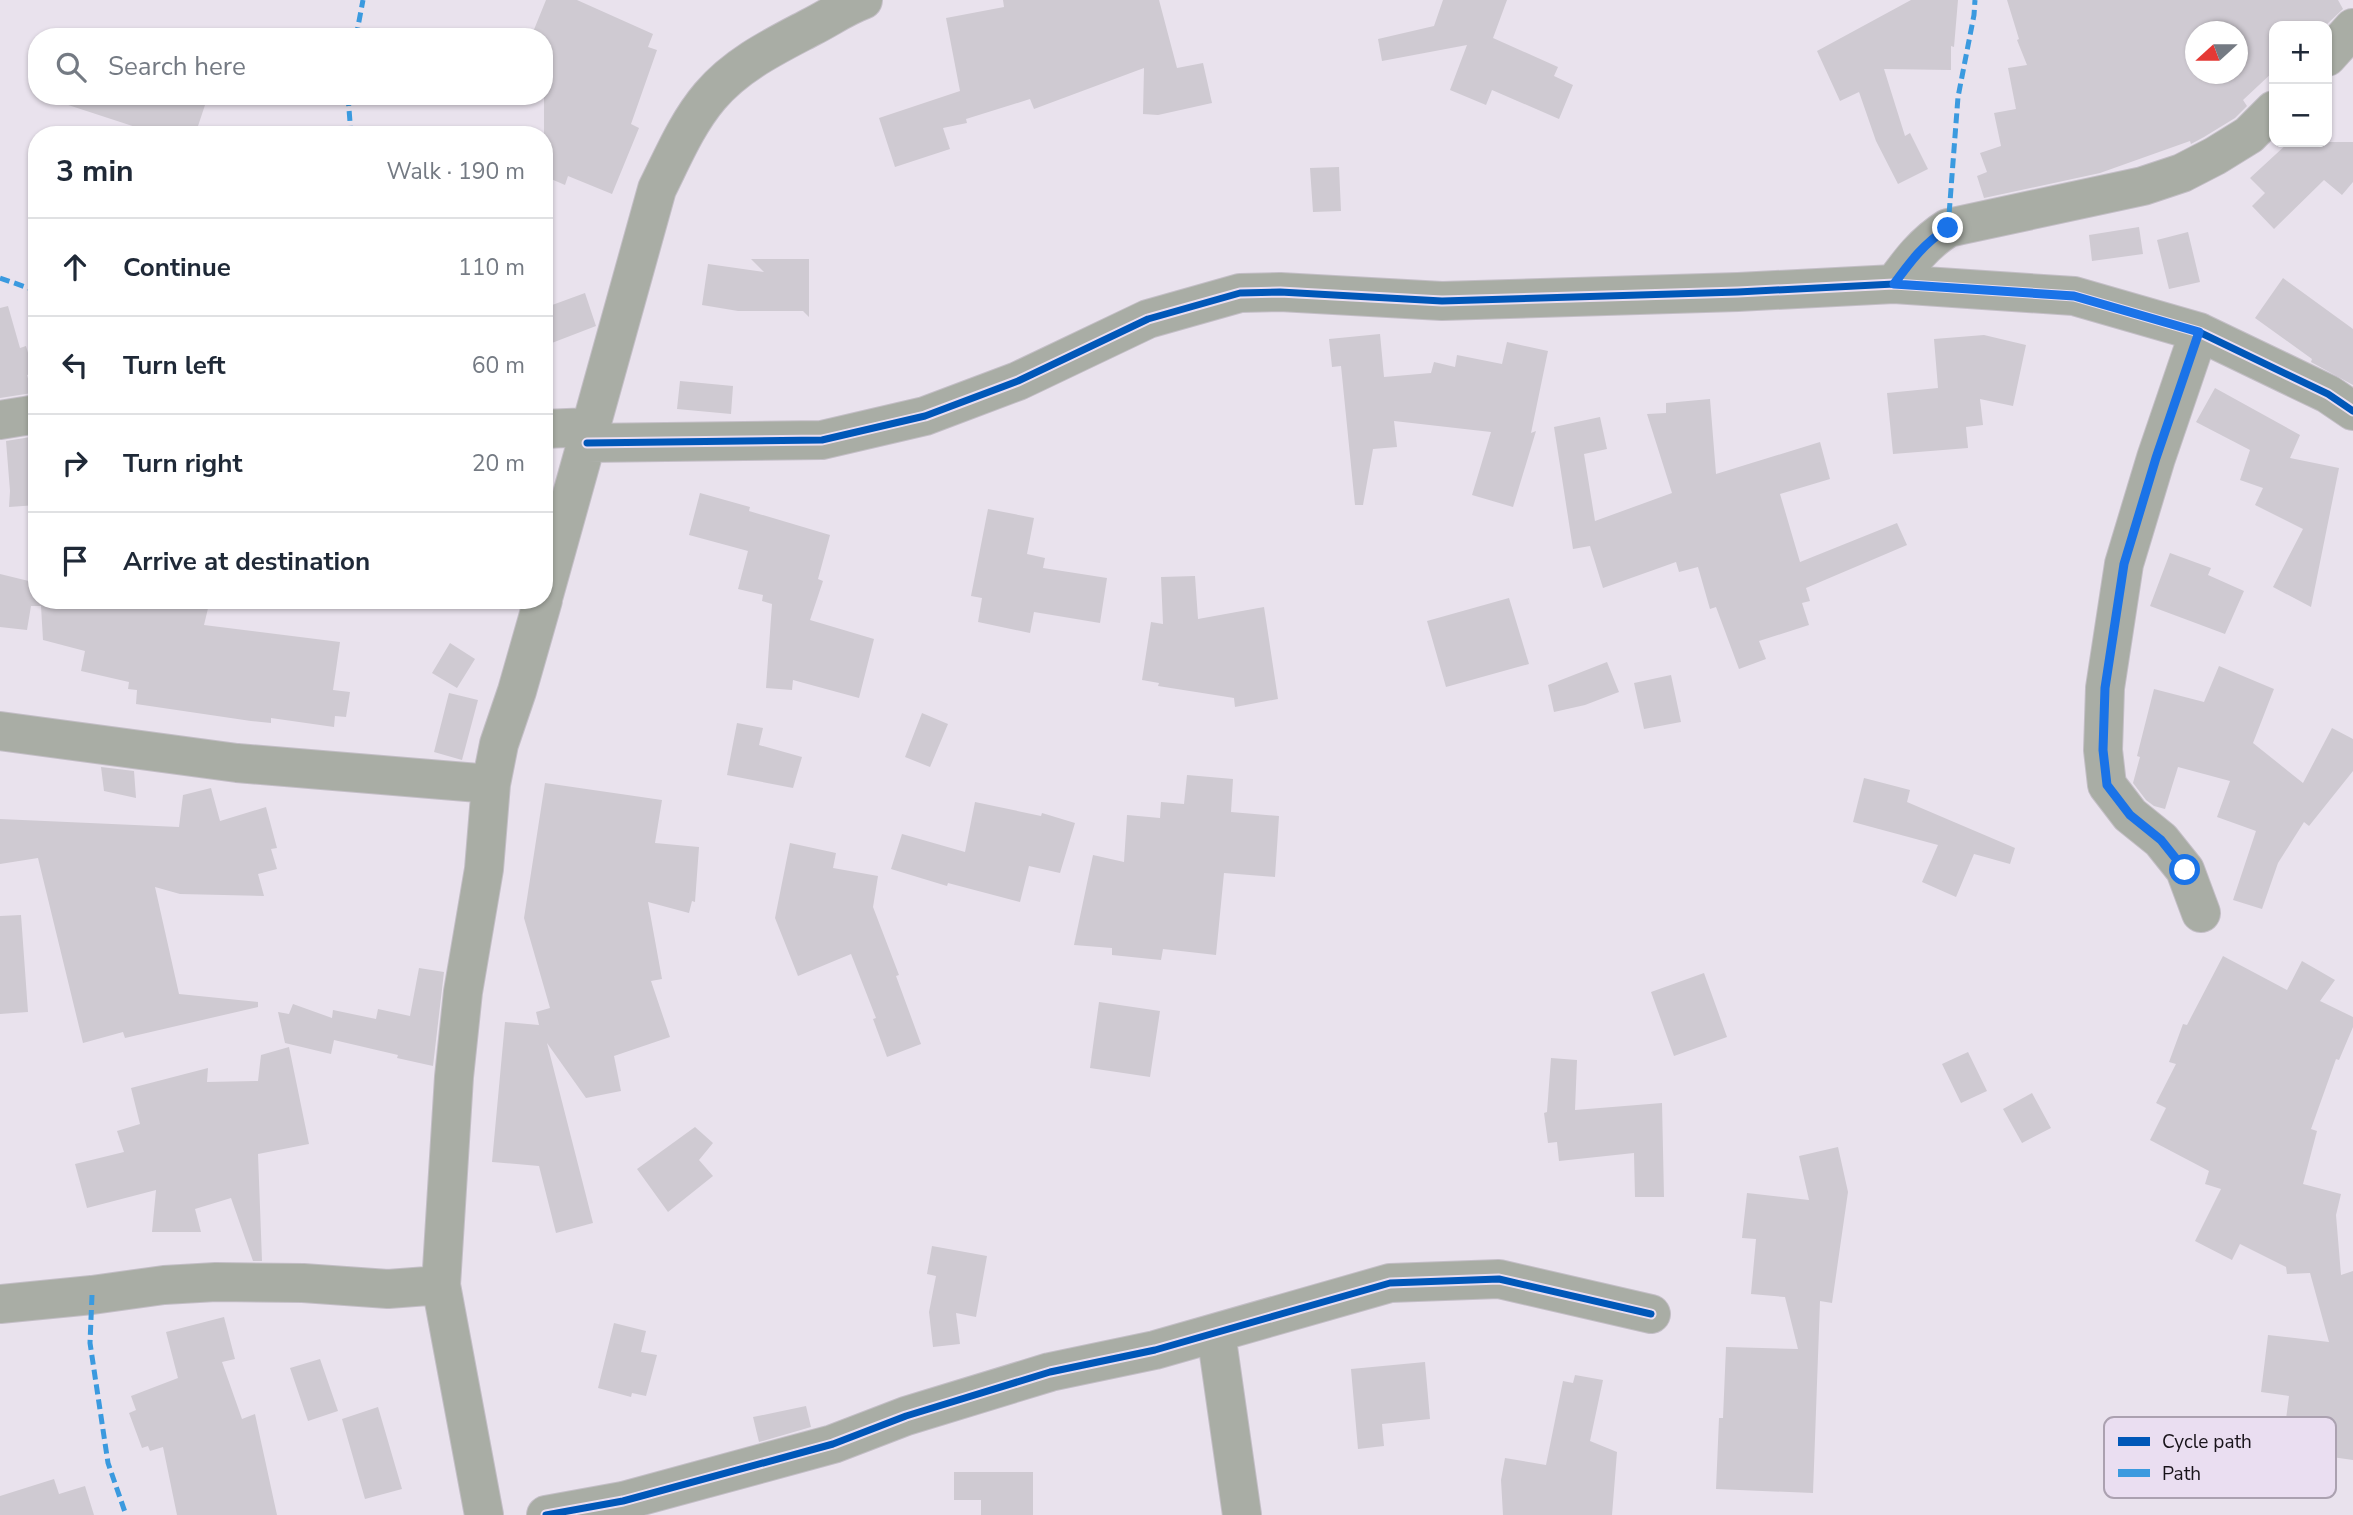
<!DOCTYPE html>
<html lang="en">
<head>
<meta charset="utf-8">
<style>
	:root { --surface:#fff; --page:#f6f6f7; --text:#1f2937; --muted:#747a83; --line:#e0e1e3 }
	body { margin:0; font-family:"Nunito Sans",sans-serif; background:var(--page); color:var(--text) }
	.controls { position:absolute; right:21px; top:21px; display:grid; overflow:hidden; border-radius:14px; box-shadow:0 2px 5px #0004 }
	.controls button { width:63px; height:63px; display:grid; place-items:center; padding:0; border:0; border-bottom:2px solid var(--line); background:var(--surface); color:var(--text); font:35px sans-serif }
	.compass { position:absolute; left:2185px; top:21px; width:63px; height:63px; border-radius:50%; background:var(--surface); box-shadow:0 2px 5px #0004; rotate:249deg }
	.stop { position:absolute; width:21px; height:21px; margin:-16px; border:5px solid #1a73e8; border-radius:50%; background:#fff }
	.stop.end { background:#1a73e8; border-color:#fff; box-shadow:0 2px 7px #0008 }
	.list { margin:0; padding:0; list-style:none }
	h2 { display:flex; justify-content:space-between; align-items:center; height:91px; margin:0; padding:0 28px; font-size:30px }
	h2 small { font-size:23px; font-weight:400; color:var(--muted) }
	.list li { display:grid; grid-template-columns:46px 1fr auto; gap:21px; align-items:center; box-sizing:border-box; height:98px; padding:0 28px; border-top:2px solid var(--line) }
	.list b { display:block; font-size:26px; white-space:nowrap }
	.list em { font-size:23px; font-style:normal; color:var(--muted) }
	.icon { flex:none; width:38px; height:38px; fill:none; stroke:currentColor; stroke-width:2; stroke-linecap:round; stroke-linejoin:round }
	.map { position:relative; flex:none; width:2353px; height:1515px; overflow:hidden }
	.search { position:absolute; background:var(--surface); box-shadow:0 2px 5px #0004; left:28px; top:28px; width:525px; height:77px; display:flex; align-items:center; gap:18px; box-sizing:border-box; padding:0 24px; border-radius:28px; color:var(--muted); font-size:26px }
	.panel { position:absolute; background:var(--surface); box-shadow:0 2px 5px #0004; left:28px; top:126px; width:525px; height:483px; border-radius:28px }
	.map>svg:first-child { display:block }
	.building { fill:#cfcad2; fill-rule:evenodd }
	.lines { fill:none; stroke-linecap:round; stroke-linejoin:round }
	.street-casing { stroke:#c3bec6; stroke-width:40 }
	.street { stroke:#a9ada5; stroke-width:38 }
	.quiet { stroke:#3b9adf; stroke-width:5; stroke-dasharray:10 5; stroke-linecap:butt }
	.cycleway-casing { stroke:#eadef1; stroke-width:11 }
	.cycleway { stroke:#0057b8; stroke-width:7 }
	.route { stroke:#1a73e8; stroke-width:9 }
	.key { fill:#eadef1; stroke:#aba1b0; stroke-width:2 }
	.key-label { font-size:19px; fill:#18131a }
</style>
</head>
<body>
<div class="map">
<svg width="2353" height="1515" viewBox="0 0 2353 1515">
	<rect width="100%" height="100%" fill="#e9e2ed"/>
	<path class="building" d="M 546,0 L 577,0 L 653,34 L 648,47 L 657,50 L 631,124 L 639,128 L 612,194 L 568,176 L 565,185 L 544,176 L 544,37 L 531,37 Z
		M 1003,0 L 1159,0 L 1177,68 L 1203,63 L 1212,103 L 1158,115 L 1143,114 L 1144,68 L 1034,109 L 1030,99 L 966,119 L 967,123 L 943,128 L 950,149 L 895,167 L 879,118 L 960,91 L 946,18 L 1004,7 Z
		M 1443,0 L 1507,0 L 1493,38 L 1558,67 L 1554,76 L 1573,85 L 1559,119 L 1492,90 L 1486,105 L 1450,90 L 1467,45 L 1382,61 L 1378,39 L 1434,26 Z
		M 1911,0 L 1958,0 L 1954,47 L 1951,46 L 1951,70 L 1884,69 L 1905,136 L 1910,133 L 1928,169 L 1898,184 L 1876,141 L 1859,92 L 1840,101 L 1817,51 Z
		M 2007,0 L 2338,0 L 2343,9 L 2325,26 L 2274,26 L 2274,71 L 2243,100 L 2247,106 L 2235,118 L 2204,137 L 2191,144 L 2190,141 L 2100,173 L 1984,198 L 1977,176 L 1987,172 L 1980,153 L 2001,146 L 1994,113 L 2016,109 L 2008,68 L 2027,65 L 2017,40 L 2019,39 ZM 2195,32 L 2237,32 L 2237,74 L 2195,74 Z
		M 60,96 L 178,96 L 205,105 L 195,135 L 160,135 L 59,102 Z
		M 2289,142 L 2353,142 L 2353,182 L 2342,195 L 2324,180 L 2274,229 L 2252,206 L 2265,193 L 2250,178 Z
		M 1339,167 L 1341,211 L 1313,212 L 1310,168 Z
		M 2139,227 L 2143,254 L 2092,261 L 2089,235 Z
		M 2188,232 L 2200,282 L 2169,289 L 2157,240 Z
		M 751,259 L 809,259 L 809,317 L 803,311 L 738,311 L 702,305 L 708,264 L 764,272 Z
		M 2283,278 L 2353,329 L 2353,385 L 2311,362 L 2312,359 L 2255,318 Z
		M 585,293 L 596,326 L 544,346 L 544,308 Z
		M 8,306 L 20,348 L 26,346 L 34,373 L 27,375 L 32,393 L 0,398 L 0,308 Z
		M 1380,334 L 1384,377 L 1431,373 L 1434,362 L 1455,367 L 1457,355 L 1502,364 L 1507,342 L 1548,351 L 1531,433 L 1536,431 L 1513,507 L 1472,495 L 1491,432 L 1394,421 L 1397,447 L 1373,449 L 1363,505 L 1355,505 L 1341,366 L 1332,367 L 1329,339 Z
		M 1984,335 L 2026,345 L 2013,406 L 1980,399 L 1983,425 L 1966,427 L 1968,448 L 1893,454 L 1887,393 L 1938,388 L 1934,339 Z
		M 680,381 L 733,386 L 731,414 L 677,409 Z
		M 2215,388 L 2300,435 L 2290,458 L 2339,468 L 2311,607 L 2273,587 L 2303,529 L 2255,505 L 2263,488 L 2240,480 L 2250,450 L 2196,422 Z
		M 1710,399 L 1716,474 L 1820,442 L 1830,479 L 1780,494 L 1800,562 L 1897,523 L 1907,545 L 1806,588 L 1810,601 L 1802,603 L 1809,625 L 1759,641 L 1766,659 L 1739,669 L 1716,607 L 1710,609 L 1698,567 L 1679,572 L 1676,562 L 1603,588 L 1590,546 L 1573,549 L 1554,427 L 1600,417 L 1607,449 L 1584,454 L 1595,521 L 1672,493 L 1647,414 L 1666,413 L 1666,403 Z
		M 37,436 L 37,505 L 9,507 L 10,491 L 6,441 Z
		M 700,493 L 750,507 L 749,511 L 830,535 L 818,579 L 823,581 L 810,620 L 874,639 L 859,698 L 793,680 L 792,690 L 766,688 L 772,604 L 762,601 L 763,595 L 738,589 L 748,551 L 689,535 Z
		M 988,509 L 1034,518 L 1027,554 L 1045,558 L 1043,568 L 1107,578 L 1100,623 L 1034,612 L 1030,633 L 978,622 L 982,598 L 971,596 Z
		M 2170,553 L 2211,568 L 2208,575 L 2244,591 L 2225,634 L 2150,606 Z
		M 0,574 L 37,583 L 37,600 L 210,600 L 204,625 L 340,642 L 333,690 L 350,692 L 346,717 L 335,716 L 334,727 L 271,718 L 271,723 L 251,721 L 136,704 L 137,690 L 128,689 L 129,682 L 81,671 L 85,651 L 43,640 L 41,606 L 31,606 L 27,630 L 0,627 Z
		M 1195,576 L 1198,619 L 1264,607 L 1278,699 L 1235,707 L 1234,698 L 1158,686 L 1159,683 L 1142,680 L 1151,622 L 1163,624 L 1161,577 Z
		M 1509,598 L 1529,664 L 1446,687 L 1427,621 Z
		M 450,643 L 475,659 L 457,688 L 432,673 Z
		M 1607,662 L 1619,692 L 1585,705 L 1554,712 L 1548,685 Z
		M 2219,666 L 2274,689 L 2253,743 L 2303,783 L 2332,728 L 2353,739 L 2353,771 L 2309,826 L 2304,822 L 2278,863 L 2262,909 L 2233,900 L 2256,831 L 2217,817 L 2230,781 L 2178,767 L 2165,809 L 2154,806 L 2146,800 L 2133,783 L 2140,757 L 2137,756 L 2154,689 L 2204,702 Z
		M 1671,675 L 1681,722 L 1644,729 L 1634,683 Z
		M 449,693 L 478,700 L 462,760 L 434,752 Z
		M 922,713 L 948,724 L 930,767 L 905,757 Z
		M 737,723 L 763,728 L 759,745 L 802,757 L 793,788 L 727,775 Z
		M 101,767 L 134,771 L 136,798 L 104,791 Z
		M 1187,775 L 1233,779 L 1231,812 L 1279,816 L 1275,877 L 1224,873 L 1216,955 L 1163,949 L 1161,960 L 1112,955 L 1112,948 L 1074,945 L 1093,855 L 1124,862 L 1127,815 L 1160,818 L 1161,802 L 1184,804 Z
		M 1864,778 L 1910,790 L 1907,802 L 2015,848 L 2010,864 L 1974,854 L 1956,897 L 1922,882 L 1938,845 L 1853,822 Z
		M 545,783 L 662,800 L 655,843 L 699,847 L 695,902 L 692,901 L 689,913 L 648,902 L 662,979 L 651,981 L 670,1037 L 614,1056 L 621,1091 L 586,1098 L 547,1043 L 593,1223 L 556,1233 L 539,1166 L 492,1162 L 505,1022 L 539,1025 L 536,1012 L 550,1008 L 524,918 Z
		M 211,788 L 220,821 L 266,807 L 277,848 L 271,849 L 277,869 L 258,874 L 264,896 L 180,894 L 155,887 L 179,994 L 258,1002 L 258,1007 L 125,1038 L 123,1032 L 83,1043 L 38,858 L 0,864 L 0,819 L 179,827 L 183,795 Z
		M 975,802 L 1041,816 L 1042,813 L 1075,823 L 1060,873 L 1029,866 L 1020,902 L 948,883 L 947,886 L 891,869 L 902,834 L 965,852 Z
		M 790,843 L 836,853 L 833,868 L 878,876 L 873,907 L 899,975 L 896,976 L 921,1044 L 887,1057 L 873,1019 L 876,1018 L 851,954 L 798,976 L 775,918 Z
		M 21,915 L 28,1012 L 0,1014 L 0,916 Z
		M 2223,956 L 2287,990 L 2302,961 L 2335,980 L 2320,1001 L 2353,1017 L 2353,1027 L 2339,1060 L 2336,1059 L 2311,1129 L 2317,1131 L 2303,1184 L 2341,1194 L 2336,1215 L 2341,1275 L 2353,1271 L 2353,1460 L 2282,1450 L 2289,1396 L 2261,1392 L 2268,1335 L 2329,1342 L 2310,1273 L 2287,1274 L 2286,1267 L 2240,1244 L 2232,1260 L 2195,1241 L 2221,1189 L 2205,1184 L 2209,1171 L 2150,1140 L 2166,1108 L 2156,1103 L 2176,1064 L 2169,1062 L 2183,1024 L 2187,1025 Z
		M 419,968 L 444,972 L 433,1066 L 397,1058 L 398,1055 L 334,1040 L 331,1054 L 285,1043 L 278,1012 L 289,1014 L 293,1004 L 332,1018 L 333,1010 L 376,1019 L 378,1009 L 410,1016 Z
		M 1704,973 L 1727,1037 L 1674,1056 L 1651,992 Z
		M 1099,1002 L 1160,1011 L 1150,1077 L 1090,1068 Z
		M 289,1047 L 309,1144 L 258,1154 L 262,1261 L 253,1261 L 231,1198 L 195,1209 L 201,1232 L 152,1232 L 156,1190 L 87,1208 L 75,1164 L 124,1152 L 117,1131 L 140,1124 L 131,1088 L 208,1068 L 207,1082 L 258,1081 L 261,1055 Z
		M 1968,1052 L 1987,1091 L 1961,1103 L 1942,1064 Z
		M 1551,1058 L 1577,1060 L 1575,1110 L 1662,1103 L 1664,1197 L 1635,1197 L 1634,1153 L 1559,1161 L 1557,1142 L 1548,1143 L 1544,1113 L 1547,1112 Z
		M 2032,1093 L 2051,1128 L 2022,1143 L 2003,1109 Z
		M 695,1127 L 713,1143 L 699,1160 L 713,1176 L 668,1212 L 637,1169 Z
		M 1838,1147 L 1848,1192 L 1832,1303 L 1820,1301 L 1813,1493 L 1716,1489 L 1719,1418 L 1723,1418 L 1726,1347 L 1798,1349 L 1785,1297 L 1751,1294 L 1756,1239 L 1742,1238 L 1747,1193 L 1809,1200 L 1799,1156 Z
		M 932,1246 L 987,1256 L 976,1317 L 956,1313 L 960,1344 L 933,1347 L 929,1312 L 936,1276 L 927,1274 Z
		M 224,1317 L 235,1359 L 222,1362 L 242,1419 L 255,1414 L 277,1515 L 177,1515 L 163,1447 L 150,1451 L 148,1446 L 142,1448 L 129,1413 L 136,1410 L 131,1396 L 178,1378 L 166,1332 Z
		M 614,1323 L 646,1331 L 641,1352 L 657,1355 L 646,1396 L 632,1393 L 631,1397 L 598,1388 Z
		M 320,1359 L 338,1411 L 308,1421 L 290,1368 Z
		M 1425,1362 L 1430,1419 L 1382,1424 L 1384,1446 L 1358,1449 L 1351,1369 Z
		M 1575,1375 L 1603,1380 L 1590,1441 L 1617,1452 L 1612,1515 L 1503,1515 L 1501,1480 L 1505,1458 L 1546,1465 L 1563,1381 L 1573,1383 Z
		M 806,1406 L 811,1427 L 759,1442 L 753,1417 Z
		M 378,1407 L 402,1489 L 365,1499 L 342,1419 Z
		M 954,1472 L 1033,1472 L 1033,1515 L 981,1515 L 981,1500 L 954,1500 Z
		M 54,1479 L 59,1494 L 85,1486 L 94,1515 L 0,1515 L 0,1496 Z"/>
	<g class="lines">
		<g class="street-casing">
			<path id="street" d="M 2327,57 L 2353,28
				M 1894,284 C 1910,262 1924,243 1948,228 L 2143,186 L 2182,173 L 2215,156 L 2249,135 L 2274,110
				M 2199,332 L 2156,458 L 2124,564 L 2105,688 L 2103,750 L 2107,785 L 2130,815 L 2161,840 L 2185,870 L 2201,913
				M 0,420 L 37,414
				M 544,429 L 591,427
				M 587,443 L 822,440 L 925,416 L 1018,381 L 1148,319 L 1240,293 L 1280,292 L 1442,301 L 1738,292 L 1894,284 L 2074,296 L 2199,332 L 2328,394 L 2353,411
				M 544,595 L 657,189 C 673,157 687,123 710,96 C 737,64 775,46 811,27 C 829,18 844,7 863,0
				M 0,731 L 237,763 L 491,784
				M 0,1304 L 92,1295 L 164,1285 L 216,1282 L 303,1283 L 388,1289 L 441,1285
				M 1216,1333 L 1242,1515
				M 484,1515 L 441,1285 L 454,1077 L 463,992 L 484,869 L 491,784 L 499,744 L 517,691 L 543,600
				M 546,1515 L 623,1501 L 833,1444 L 906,1416 L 1050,1372 L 1155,1350 L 1390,1283 L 1499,1279 L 1651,1314"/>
		</g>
		<use href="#street" class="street"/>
		<path class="quiet" d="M 356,37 L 363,0
			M 348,96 L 351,135
			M 1948,228 L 1958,97 L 1974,15 L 1975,0
			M 0,278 L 37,291
			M 92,1295 L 90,1343 L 108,1463 L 126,1515"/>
		<g class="cycleway-casing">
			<path id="cycleway" d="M 587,443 L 822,440 L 925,416 L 1018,381 L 1148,319 L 1240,293 L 1280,292 L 1442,301 L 1738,292 L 1894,284 L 2074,296 L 2199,332 L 2328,394 L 2353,411
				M 546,1515 L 623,1501 L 833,1444 L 906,1416 L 1050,1372 L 1155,1350 L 1390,1283 L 1499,1279 L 1651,1314"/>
		</g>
		<use href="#cycleway" class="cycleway"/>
	</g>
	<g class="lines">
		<path class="route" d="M 1948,228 C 1924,243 1910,262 1894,284 L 2074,296 L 2199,332 L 2156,458 L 2124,564 L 2105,688 L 2103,750 L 2107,785 L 2130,815 L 2161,840 L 2185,870"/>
	</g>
	<rect x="2104" y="1417" width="232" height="81" rx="10" class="key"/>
	<rect x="2118" y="1437" width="32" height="9" fill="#0057b8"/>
	<rect x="2118" y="1469" width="32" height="8" fill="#3b9adf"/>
	<g class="key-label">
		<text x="2162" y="1448">Cycle path</text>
		<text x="2162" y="1480">Path</text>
	</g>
</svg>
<div class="controls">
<button>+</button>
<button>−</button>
</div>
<svg class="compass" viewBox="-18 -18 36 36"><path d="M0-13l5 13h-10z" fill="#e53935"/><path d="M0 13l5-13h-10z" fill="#747a83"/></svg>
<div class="stop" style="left:2185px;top:870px"></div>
<div class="stop end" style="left:1948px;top:228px"></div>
<div class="search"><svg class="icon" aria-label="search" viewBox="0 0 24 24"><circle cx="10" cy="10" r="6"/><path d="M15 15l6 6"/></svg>Search here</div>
<section class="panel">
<h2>3 min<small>Walk · 190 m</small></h2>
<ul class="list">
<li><svg class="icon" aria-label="ahead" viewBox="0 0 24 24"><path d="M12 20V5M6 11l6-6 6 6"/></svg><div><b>Continue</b></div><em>110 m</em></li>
<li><svg class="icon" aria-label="left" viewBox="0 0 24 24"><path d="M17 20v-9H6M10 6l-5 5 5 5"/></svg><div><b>Turn left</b></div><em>60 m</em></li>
<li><svg class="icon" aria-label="right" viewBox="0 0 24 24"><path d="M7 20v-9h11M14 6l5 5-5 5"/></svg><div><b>Turn right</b></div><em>20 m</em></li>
<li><svg class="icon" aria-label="arrive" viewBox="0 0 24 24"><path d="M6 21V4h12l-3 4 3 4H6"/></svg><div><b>Arrive at destination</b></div></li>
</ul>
</section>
</div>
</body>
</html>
